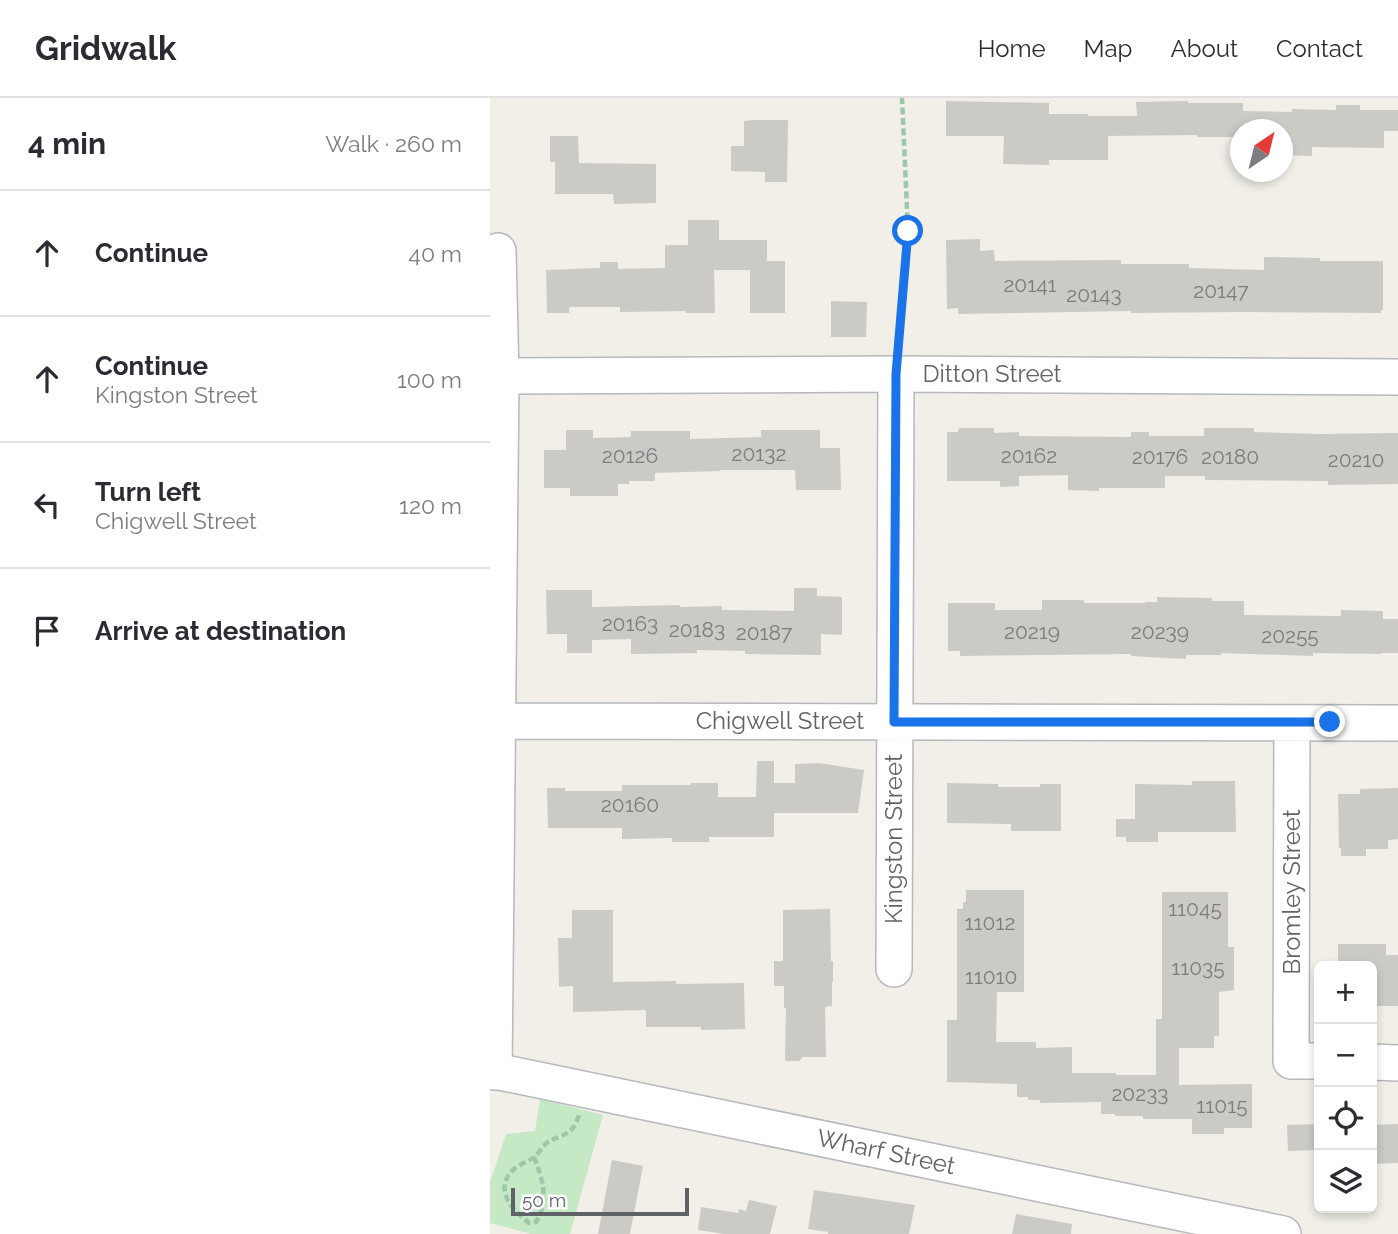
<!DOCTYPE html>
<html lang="en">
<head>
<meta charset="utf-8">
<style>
	:root { --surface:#fff; --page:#f2f2f3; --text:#2b2b33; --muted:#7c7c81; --line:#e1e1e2 }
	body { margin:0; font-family:Raleway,sans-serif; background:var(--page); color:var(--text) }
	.controls { position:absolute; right:21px; bottom:21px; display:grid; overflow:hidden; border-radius:10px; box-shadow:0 4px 10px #0003 }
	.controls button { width:63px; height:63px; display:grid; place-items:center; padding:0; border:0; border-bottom:2px solid var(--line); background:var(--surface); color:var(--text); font:35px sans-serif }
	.compass { position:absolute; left:740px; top:21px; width:63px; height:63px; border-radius:50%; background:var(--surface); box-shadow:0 4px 10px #0003; rotate:35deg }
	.scale { position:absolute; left:21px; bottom:18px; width:178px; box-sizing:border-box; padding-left:7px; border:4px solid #5f6368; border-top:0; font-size:19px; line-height:24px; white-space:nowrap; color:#5f6368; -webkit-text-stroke:5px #fff; paint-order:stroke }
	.stop { position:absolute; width:21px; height:21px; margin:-16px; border:5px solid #1a73e8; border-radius:50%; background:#fff }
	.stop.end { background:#1a73e8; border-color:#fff; box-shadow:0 2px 7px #0008 }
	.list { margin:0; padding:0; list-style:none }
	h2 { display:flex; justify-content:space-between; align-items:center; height:91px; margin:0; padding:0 28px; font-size:30px }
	h2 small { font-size:23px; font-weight:400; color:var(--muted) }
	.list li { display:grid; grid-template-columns:46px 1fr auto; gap:21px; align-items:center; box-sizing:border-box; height:126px; padding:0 28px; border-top:2px solid var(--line) }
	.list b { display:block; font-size:26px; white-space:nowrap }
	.list p { margin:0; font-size:23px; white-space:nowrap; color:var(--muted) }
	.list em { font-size:23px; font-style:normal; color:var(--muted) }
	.icon { flex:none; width:38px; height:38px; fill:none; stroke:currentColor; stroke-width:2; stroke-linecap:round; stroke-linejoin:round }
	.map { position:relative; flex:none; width:908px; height:1136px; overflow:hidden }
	header { display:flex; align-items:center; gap:42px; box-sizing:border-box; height:98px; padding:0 35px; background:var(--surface); border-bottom:2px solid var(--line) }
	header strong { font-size:33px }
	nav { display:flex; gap:38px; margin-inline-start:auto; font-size:24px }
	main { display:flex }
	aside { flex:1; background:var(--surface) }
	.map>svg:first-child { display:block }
	.green { fill:#c5e8c5 }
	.building { fill:#cccac5 }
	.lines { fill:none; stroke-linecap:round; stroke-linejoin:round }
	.minor-casing { stroke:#b5b8bc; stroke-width:38 }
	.path { stroke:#9cc7a9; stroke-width:4.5; stroke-dasharray:7 3.5; stroke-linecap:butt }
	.minor { stroke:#fff; stroke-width:35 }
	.route { stroke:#1a73e8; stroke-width:9 }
	.labels { text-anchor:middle; stroke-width:6; stroke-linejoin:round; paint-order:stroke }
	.number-label { font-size:21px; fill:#7a7d7f }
	.street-label { font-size:24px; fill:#5f6368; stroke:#fff }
</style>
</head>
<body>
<header>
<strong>Gridwalk</strong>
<nav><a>Home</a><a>Map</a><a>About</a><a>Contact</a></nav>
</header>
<main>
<aside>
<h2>4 min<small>Walk · 260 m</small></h2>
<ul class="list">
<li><svg class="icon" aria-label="ahead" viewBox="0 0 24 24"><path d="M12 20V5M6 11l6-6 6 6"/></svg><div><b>Continue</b></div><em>40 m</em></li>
<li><svg class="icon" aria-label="ahead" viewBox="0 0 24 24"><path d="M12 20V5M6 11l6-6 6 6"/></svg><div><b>Continue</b><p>Kingston Street</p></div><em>100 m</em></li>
<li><svg class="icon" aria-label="left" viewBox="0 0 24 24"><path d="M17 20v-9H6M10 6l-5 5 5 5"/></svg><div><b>Turn left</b><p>Chigwell Street</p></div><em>120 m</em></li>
<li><svg class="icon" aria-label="arrive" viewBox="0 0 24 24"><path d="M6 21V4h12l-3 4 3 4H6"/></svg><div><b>Arrive at destination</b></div></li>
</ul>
</aside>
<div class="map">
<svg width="908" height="1136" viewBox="0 0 908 1136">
	<rect width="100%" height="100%" fill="#f1efe8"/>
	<path class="green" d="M 50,1001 L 113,1017 L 80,1136 L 41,1136 L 0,1125 L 0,1084 L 16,1036 L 45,1033 Z"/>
	<path class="building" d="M 456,3 L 559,5 L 559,16 L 598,16 L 598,18 L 647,18 L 646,4 L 698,3 L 698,5 L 753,5 L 753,13 L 802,14 L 802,11 L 846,12 L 846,7 L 870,7 L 870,12 L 908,12 L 908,33 L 894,33 L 894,50 L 822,49 L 822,58 L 793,57 L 793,32 L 751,32 L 751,39 L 707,39 L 707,37 L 618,38 L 618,62 L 559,62 L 559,67 L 513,66 L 514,38 L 456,38 Z
		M 263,22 L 298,22 L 297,84 L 275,84 L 275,74 L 241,73 L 241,48 L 254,48 L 254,23 Z
		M 60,38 L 88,38 L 89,65 L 166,66 L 166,105 L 124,106 L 123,96 L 65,96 L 65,64 L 60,64 Z
		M 198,122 L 229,122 L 229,142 L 277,142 L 277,163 L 295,163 L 295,215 L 260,215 L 260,172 L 224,172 L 225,215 L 196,215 L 196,213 L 130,214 L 130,209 L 79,209 L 79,215 L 57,215 L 56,172 L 110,170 L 110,164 L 128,164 L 128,171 L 175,170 L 175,147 L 198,147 Z
		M 490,141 L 490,153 L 504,152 L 505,163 L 631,162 L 631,166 L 699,166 L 699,170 L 774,172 L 774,159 L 830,160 L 830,163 L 893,163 L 893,212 L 891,212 L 891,215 L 754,214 L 641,215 L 641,213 L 468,216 L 468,210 L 457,211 L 456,142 Z
		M 341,203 L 377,204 L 376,239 L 341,239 Z
		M 469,330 L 504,330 L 504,335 L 529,334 L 529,338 L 641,339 L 641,334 L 659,334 L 659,338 L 714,338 L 714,330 L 764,330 L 764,334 L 829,336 L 908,335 L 908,386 L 838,387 L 838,383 L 715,382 L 715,378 L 675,378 L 675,390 L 609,390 L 609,393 L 578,392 L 578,377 L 529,378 L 529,388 L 510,389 L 510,383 L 457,383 L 457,334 L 468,334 Z
		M 76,332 L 103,332 L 103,340 L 141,339 L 141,333 L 200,333 L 200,341 L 271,339 L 271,332 L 330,332 L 330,350 L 350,350 L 351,392 L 306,392 L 305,372 L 230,372 L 230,373 L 165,375 L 165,383 L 139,383 L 139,386 L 128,386 L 128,398 L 80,398 L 80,390 L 54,390 L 54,352 L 76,352 Z
		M 304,490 L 327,490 L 327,498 L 352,499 L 352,537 L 331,536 L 331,557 L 255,556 L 255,553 L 207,552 L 207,555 L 141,556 L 141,541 L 102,542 L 102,555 L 77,555 L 77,536 L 57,536 L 56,492 L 102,492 L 102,509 L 190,507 L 190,509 L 232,508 L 232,512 L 304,513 Z
		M 667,499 L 722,500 L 722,503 L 754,503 L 754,517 L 851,518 L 851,512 L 893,513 L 893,521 L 908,521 L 908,555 L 891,555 L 891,556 L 823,555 L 823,558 L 731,555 L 731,557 L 696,557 L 696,561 L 641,558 L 641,556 L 470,558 L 470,553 L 458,553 L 458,505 L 505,505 L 505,512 L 552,512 L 552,502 L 594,502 L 594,505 L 655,505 L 655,504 L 667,504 Z
		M 267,663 L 284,663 L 284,685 L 305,685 L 305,666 L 329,665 L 374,672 L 368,715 L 284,715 L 284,739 L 219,739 L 219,744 L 182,744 L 182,740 L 132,741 L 132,730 L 58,730 L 57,690 L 75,690 L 75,693 L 132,693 L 132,687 L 201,687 L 201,685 L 228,685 L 228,699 L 266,699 Z
		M 702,683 L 745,683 L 746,734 L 668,734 L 668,744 L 636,744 L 636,739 L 626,739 L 626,721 L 645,721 L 645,686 L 702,687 Z
		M 457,685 L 508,686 L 508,689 L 550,689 L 550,686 L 571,686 L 571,733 L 521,733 L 521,726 L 457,725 Z
		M 908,690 L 908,741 L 898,742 L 898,751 L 876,751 L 876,758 L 851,758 L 851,750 L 849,750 L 848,696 L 870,696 L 870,691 Z
		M 476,792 L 534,792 L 534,894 L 507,894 L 506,944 L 546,944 L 546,950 L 582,949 L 582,975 L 626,975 L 626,977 L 666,977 L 666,921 L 672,921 L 672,794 L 738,794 L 738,849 L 744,849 L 744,892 L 729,894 L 729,938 L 724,938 L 724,950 L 689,950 L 689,987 L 762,986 L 762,1030 L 734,1030 L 734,1036 L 702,1036 L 702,1021 L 653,1021 L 653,1018 L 625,1018 L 625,1016 L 611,1016 L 611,1004 L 550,1005 L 550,1002 L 538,1002 L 538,999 L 527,999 L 527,986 L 457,984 L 457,922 L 467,922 L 467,811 L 473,811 L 473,804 L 476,804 Z
		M 340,811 L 341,863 L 343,863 L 343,884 L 342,884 L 342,908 L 335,909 L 336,959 L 313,959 L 309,963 L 295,963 L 296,910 L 294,910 L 294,888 L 284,888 L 284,863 L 293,863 L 293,812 Z
		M 82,812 L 123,812 L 123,884 L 186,883 L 186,886 L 254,885 L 255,931 L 211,932 L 211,929 L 156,929 L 156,912 L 83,914 L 83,888 L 69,889 L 68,840 L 82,840 Z
		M 848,846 L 896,846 L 896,857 L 908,857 L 908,908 L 882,908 L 882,868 L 848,868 Z
		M 829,1026 L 829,1052 L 798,1053 L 797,1027 Z
		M 908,1026 L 908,1065 L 882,1066 L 882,1027 Z
		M 122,1062 L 153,1068 L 140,1136 L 108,1136 Z
		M 324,1092 L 425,1107 L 419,1136 L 338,1136 L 338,1134 L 318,1131 Z
		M 259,1102 L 287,1108 L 280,1136 L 235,1136 L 208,1132 L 211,1109 L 248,1115 L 249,1111 L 256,1113 Z
		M 526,1116 L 582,1126 L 581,1136 L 522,1136 Z"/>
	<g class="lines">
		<g class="minor-casing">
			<path id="minor" d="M 11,278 L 406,276 L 908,279
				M 8,623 L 908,625
				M 802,625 L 801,963 L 829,963
				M 404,871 L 406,276
				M 882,964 L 908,965
				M 0,972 L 793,1136
				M 4,974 L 11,278 L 8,153"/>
		</g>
		<path class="path" d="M 409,247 L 418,133 L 412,0
			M 44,1059 C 53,1081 59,1103 46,1124 L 39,1125 C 21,1111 3,1091 24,1071 C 30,1066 37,1064 43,1060 C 49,1056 52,1048 58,1044 C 75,1035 83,1037 89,1017"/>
		<use href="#minor" class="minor"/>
	</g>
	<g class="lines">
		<path class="route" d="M 418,133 L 406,276 L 404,624 L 840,624"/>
	</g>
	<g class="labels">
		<g class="number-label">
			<text x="540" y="194">20141</text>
			<text x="731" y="200">20147</text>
			<text x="604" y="204">20143</text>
			<text x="269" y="363">20132</text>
			<text x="140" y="365">20126</text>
			<text x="539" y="365">20162</text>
			<text x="670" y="366">20176</text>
			<text x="740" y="366">20180</text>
			<text x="866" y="369">20210</text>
			<text x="140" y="533">20163</text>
			<text x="207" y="539">20183</text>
			<text x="542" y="541">20219</text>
			<text x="670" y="541">20239</text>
			<text x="274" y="542">20187</text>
			<text x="800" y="545">20255</text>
			<text x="140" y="714">20160</text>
			<text x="705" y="818">11045</text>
			<text x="500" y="832">11012</text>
			<text x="708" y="877">11035</text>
			<text x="501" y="886">11010</text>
			<text x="650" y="1003">20233</text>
			<text x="732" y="1015">11015</text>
		</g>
		<g class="street-label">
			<text x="502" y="284">Ditton Street</text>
			<text x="290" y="631">Chigwell Street</text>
			<text transform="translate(404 741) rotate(-90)" y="8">Kingston Street</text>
			<text transform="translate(802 794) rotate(-90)" y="8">Bromley Street</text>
			<text transform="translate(396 1054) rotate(12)" y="8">Wharf Street</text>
		</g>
	</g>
</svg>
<div class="controls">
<button>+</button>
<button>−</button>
<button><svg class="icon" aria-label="locate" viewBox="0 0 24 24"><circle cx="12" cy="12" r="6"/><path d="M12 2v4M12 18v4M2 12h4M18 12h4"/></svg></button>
<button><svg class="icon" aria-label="layers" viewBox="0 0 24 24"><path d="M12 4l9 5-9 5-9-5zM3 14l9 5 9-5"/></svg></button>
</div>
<svg class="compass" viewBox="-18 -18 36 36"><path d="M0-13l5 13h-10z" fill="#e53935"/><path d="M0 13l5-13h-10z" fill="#7c7c81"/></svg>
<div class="scale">50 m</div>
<div class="stop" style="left:418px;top:133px"></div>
<div class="stop end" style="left:840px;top:624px"></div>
</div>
</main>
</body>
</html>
